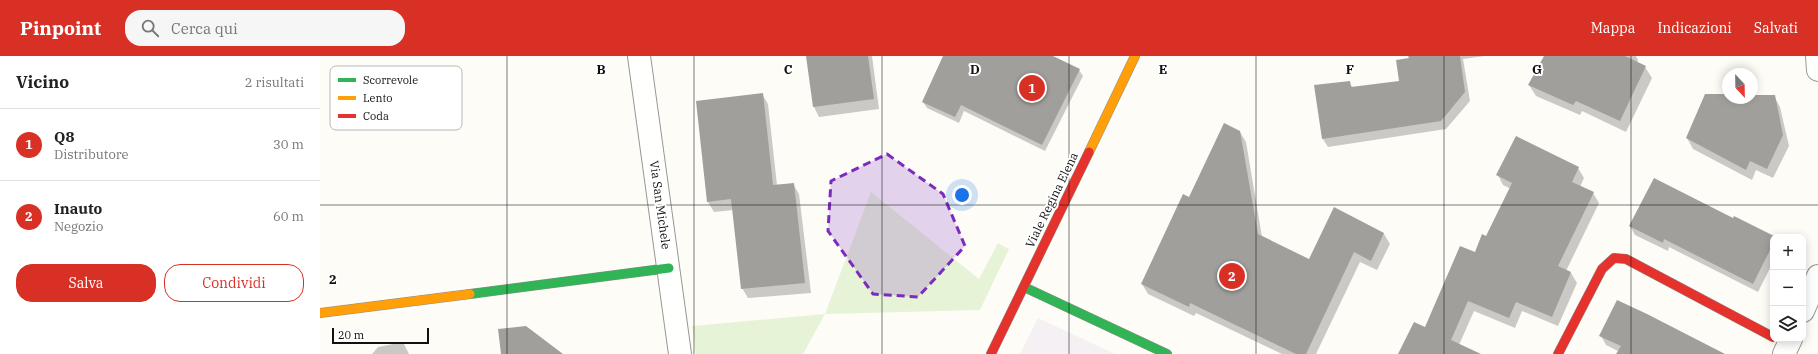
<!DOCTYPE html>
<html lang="it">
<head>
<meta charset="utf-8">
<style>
	:root { --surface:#fff; --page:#f6f6f6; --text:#222; --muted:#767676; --line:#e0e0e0; --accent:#d93025 }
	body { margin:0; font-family:"IBM Plex Serif",serif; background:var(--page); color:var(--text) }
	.controls { position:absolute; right:12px; bottom:12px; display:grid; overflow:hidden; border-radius:8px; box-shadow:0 2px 10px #0003 }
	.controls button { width:36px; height:36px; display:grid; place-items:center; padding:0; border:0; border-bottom:1px solid var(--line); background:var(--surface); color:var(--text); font:20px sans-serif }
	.compass { position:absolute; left:1402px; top:12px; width:36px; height:36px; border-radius:50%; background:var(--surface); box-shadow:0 2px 10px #0003; rotate:158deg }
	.scale { position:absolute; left:12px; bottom:10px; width:97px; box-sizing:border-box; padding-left:4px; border:2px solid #111; border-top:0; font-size:11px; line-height:14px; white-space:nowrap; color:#111; -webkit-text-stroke:3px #fff; paint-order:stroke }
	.you { position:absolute; left:642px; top:139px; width:14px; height:14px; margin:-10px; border:3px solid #fff; border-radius:50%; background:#1a73e8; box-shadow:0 0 0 6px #1a73e833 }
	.badge { display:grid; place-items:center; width:26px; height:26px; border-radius:50%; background:var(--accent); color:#fff; font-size:13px; font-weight:700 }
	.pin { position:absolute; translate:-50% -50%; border:2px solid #fff; box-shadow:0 1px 4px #0006 }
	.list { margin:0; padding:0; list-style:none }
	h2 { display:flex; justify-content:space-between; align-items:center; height:52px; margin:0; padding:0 16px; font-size:17px }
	h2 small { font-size:13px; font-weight:400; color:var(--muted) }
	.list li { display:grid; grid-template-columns:26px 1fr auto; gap:12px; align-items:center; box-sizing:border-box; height:72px; padding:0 16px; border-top:1px solid var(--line) }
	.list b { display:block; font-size:15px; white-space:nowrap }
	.list p { margin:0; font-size:13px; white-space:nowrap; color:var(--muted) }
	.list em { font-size:13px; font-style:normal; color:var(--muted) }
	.actions { display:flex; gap:8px; padding:12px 16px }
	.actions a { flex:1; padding:9px 0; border:1px solid var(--accent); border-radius:16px; text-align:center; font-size:14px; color:var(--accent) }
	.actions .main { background:var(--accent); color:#fff }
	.icon { flex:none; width:22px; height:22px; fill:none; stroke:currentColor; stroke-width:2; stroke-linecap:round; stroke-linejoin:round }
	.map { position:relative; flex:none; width:1498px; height:298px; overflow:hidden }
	header { display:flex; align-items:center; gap:24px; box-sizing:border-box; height:56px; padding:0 20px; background:var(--accent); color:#fff }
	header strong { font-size:19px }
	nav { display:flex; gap:22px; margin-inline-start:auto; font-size:14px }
	.search { width:280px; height:36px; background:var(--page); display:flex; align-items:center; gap:10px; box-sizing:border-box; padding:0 14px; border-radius:16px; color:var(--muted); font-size:15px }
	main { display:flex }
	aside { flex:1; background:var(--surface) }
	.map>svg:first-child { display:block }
	.industrial { fill:#f5f0f3 }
	.green { fill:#e7f3d7 }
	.shadow { fill:#0003 }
	.building { fill:#a19f9c }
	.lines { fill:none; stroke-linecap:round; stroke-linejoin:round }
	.street-casing { stroke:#979795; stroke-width:24 }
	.fast-casing { stroke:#8e8d8b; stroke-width:10 }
	.slow-casing { stroke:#8e8d8b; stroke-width:10 }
	.jam-casing { stroke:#8e8d8b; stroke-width:10 }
	.street { stroke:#fffffe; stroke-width:22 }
	.fast { stroke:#30b455; stroke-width:9 }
	.slow { stroke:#ff9f0a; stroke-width:9 }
	.jam { stroke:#e5322d; stroke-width:9 }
	.marked { fill:#7b2cbf; fill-opacity:0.2; stroke:#7b2cbf; stroke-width:3; stroke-dasharray:8 5; stroke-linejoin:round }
	.grid { fill:none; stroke:#111; stroke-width:1; stroke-opacity:0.55 }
	.labels { text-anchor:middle; stroke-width:4; stroke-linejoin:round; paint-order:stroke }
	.street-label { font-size:12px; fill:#111; stroke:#fff }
	.key { fill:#fff; stroke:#b8b8b8; stroke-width:1 }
	.key-label { font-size:11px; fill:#111 }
	.grid-label { font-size:13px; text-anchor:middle; font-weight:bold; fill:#111; stroke:#fff; stroke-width:4; stroke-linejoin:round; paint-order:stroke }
</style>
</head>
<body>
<header>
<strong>Pinpoint</strong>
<div class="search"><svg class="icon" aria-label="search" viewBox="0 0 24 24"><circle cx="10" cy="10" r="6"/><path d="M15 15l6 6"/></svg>Cerca qui</div>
<nav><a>Mappa</a><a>Indicazioni</a><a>Salvati</a></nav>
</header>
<main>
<aside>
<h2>Vicino<small>2 risultati</small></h2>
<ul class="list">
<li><span class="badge">1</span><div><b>Q8</b><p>Distributore</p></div><em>30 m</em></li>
<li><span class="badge">2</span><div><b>Inauto</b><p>Negozio</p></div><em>60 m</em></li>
</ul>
<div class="actions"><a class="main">Salva</a><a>Condividi</a></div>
</aside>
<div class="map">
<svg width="1498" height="298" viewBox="0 0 1498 298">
	<rect width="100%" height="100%" fill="#fdfcf7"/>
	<path class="industrial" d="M 718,262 L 795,298 L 700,298 Z"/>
	<path class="green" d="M 551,136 L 659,223 L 678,187 L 689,193 L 660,254 L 505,258 L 483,298 L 376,298 L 372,270 L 505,258 Z"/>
	<path class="shadow" d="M 487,0 L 552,0 L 559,53 L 499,61 L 494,51 Z
		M 624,0 L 731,0 L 759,14 L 763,20 L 725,95 L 644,55 L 639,67 L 607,52 L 603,46 Z
		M 1089,0 L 1165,0 L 1143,3 L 1150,45 L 1126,73 L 1008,91 L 1003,83 L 1029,26 L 1033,32 L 1081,26 L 1090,3 Z
		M 1226,0 L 1316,0 L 1318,4 L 1317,7 L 1325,11 L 1332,22 L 1306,76 L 1262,55 L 1260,59 L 1216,40 L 1209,29 Z
		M 442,38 L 448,48 L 457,129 L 473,128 L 479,138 L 491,237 L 428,242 L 422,232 L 413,154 L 394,156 L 388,146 Z
		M 1408,39 L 1408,42 L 1454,40 L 1460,51 L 1469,90 L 1453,122 L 1436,114 L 1432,124 L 1373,93 L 1367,82 Z
		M 920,76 L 926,86 L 942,181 L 989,204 L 1014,153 L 1064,178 L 1070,188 L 1057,214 L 1040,206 L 996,298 L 962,298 L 876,257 L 874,260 L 828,238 L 822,228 L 869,142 Z
		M 1258,112 L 1264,122 L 1260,131 L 1273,137 L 1279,147 L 1246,215 L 1251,217 L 1257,227 L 1238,270 L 1202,255 L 1195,272 L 1154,255 L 1135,298 L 1080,298 L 1106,273 L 1167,181 L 1191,133 L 1183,129 L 1178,119 Z
		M 1413,163 L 1455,181 L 1453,181 L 1453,206 L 1438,236 L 1349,191 L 1348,195 L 1315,179 L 1310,170 Z
		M 1281,280 L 1377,298 L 1301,298 L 1300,296 L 1286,289 Z
		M 83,286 L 89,298 L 52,298 L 58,291 Z"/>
	<path class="building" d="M 486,0 L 548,0 L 554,43 L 493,51 Z
		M 623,0 L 733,0 L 760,13 L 722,89 L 641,49 L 635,61 L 602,46 Z
		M 1088,0 L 1140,0 L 1145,36 L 1121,65 L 1002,83 L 994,29 L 1030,25 L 1031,31 L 1079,25 L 1076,4 L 1089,2 Z
		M 1224,0 L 1305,0 L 1326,10 L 1300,65 L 1256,45 L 1253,49 L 1208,29 Z
		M 443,37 L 453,129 L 474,127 L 485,227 L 421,233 L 411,143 L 387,146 L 376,45 Z
		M 1385,38 L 1408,38 L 1408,42 L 1432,42 L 1432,39 L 1455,39 L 1463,79 L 1447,113 L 1430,105 L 1426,114 L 1366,82 Z
		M 904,67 L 920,75 L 938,178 L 989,203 L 1014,151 L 1064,177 L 1051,205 L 1034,196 L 986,298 L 976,298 L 870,247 L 869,251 L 821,228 L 863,138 L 869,141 Z
		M 1196,80 L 1259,111 L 1252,126 L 1274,136 L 1238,210 L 1251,216 L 1232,261 L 1196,246 L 1189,262 L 1148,245 L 1131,284 L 1161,298 L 1078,298 L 1094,266 L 1105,271 L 1140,190 L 1155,196 L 1162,178 L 1166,180 L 1192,127 L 1176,119 Z
		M 1334,122 L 1413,162 L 1414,160 L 1456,181 L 1453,181 L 1453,188 L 1433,228 L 1344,183 L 1343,187 L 1309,170 Z
		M 1297,244 L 1327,258 L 1405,298 L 1296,298 L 1301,290 L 1279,280 Z
		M 206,270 L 243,298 L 181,298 L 178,273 Z"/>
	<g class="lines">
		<g class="street-casing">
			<path id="street" d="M 319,0 L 360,298
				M 1497,0 L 1498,14
				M 1483,255 L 1498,220
				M 1464,298 L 1471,283"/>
		</g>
		<g class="fast-casing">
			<path id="fast" d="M 704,231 L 847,298
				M 150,238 L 349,212"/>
		</g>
		<g class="slow-casing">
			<path id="slow" d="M 769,96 L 815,0
				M 0,257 L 150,238"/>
		</g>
		<g class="jam-casing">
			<path id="jam" d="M 671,298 L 769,96
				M 1238,298 L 1282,213 L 1294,202 L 1306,203 L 1453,281"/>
		</g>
		<use href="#street" class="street"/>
		<use href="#fast" class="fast"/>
		<use href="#slow" class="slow"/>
		<use href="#jam" class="jam"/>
	</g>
	<path class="marked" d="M 567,98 L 623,138 L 645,190 L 598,241 L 553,238 L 508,175 L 511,125 Z"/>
	<path class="grid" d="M 187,0 L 187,298M 374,0 L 374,298M 562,0 L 562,298M 749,0 L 749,298M 936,0 L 936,298M 1124,0 L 1124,298M 1311,0 L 1311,298M 0,149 L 1498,149"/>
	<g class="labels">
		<g class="street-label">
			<text transform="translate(732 144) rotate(-64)" y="4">Viale Regina Elena</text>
			<text transform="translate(340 149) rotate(82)" y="4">Via San Michele</text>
		</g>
	</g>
	<rect x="10" y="10" width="132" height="64" rx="6" class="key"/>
	<rect x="18" y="22" width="18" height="4" fill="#30b455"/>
	<rect x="18" y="40" width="18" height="4" fill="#ff9f0a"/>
	<rect x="18" y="58" width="18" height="4" fill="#e5322d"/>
	<g class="key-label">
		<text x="43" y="28">Scorrevole</text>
		<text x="43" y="46">Lento</text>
		<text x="43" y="64">Coda</text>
	</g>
	<g class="grid-label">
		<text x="281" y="18">B</text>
		<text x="468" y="18">C</text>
		<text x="655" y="18">D</text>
		<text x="843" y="18">E</text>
		<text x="1030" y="18">F</text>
		<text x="1217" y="18">G</text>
		<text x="13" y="228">2</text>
	</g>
</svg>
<div class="controls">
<button>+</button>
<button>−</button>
<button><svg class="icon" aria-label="layers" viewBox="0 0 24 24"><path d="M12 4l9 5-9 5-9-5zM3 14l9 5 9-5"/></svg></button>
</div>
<svg class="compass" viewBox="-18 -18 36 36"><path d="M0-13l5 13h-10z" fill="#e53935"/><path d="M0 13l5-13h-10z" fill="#767676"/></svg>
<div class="scale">20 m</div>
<div class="you"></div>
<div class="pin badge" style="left:712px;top:32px">1</div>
<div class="pin badge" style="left:912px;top:220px">2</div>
</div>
</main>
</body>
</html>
